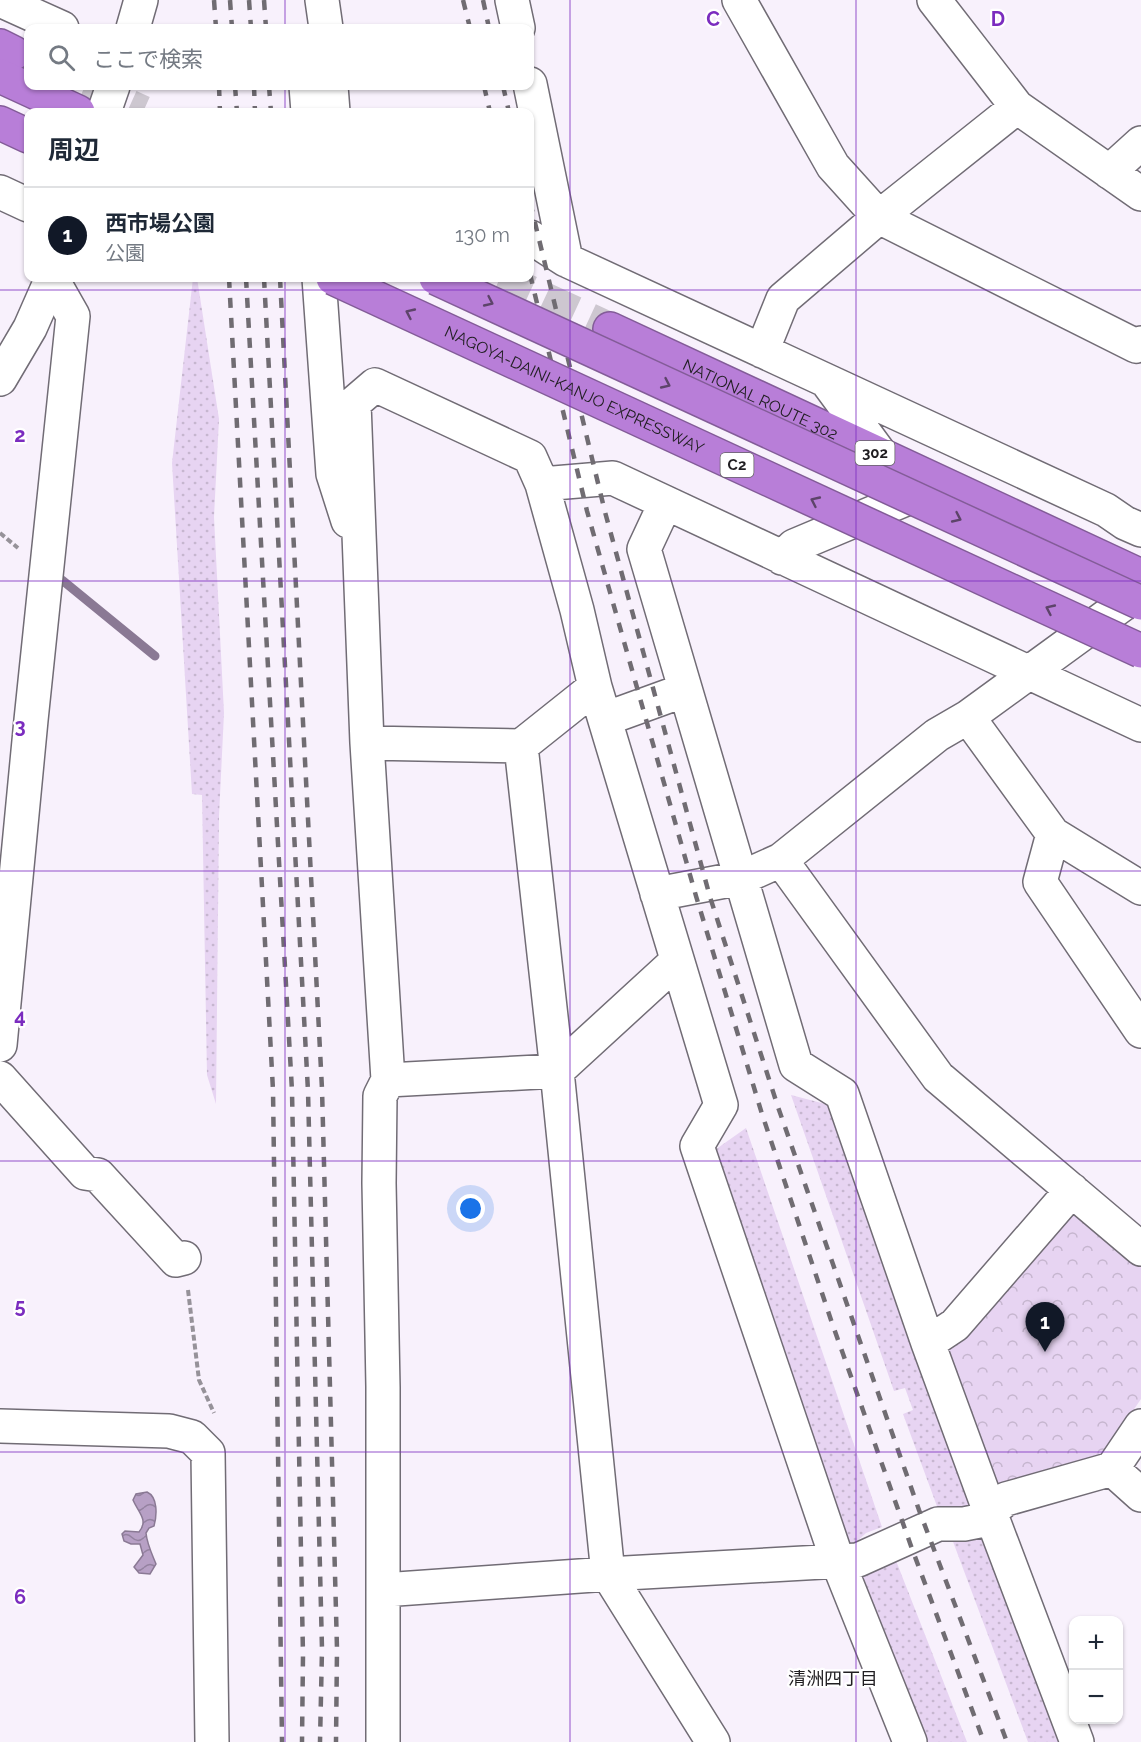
<!DOCTYPE html>
<html lang="ja">
<head>
<meta charset="utf-8">
<style>
	:root { --surface:#fff; --page:#f6f6f7; --text:#1f2937; --muted:#747a83; --line:#e0e1e3; --accent:#111827 }
	body { margin:0; font-family:Raleway,"Noto Sans JP",sans-serif; background:var(--page); color:var(--text) }
	.controls { position:absolute; right:18px; bottom:18px; display:grid; overflow:hidden; border-radius:12px; box-shadow:0 2px 4px #0004 }
	.controls button { width:54px; height:54px; display:grid; place-items:center; padding:0; border:0; border-bottom:2px solid var(--line); background:var(--surface); color:var(--text); font:30px sans-serif }
	.you { position:absolute; left:471px; top:1209px; width:21px; height:21px; margin:-15px; border:4px solid #fff; border-radius:50%; background:#1a73e8; box-shadow:0 0 0 9px #1a73e833 }
	.badge { display:grid; place-items:center; width:39px; height:39px; border-radius:50%; background:var(--accent); color:#fff; font-size:20px; font-weight:700 }
	.pin { position:absolute; translate:-50% -50px; filter:drop-shadow(0 2px 3px #0008) }
	.pin::after { content:''; position:absolute; top:32px; width:21px; height:18px; background:inherit; clip-path:polygon(0 0,100% 0,50% 100%) }
	.list { margin:0; padding:0; list-style:none }
	h2 { display:flex; justify-content:space-between; align-items:center; height:78px; margin:0; padding:0 24px; font-size:26px }
	h2 small { font-size:20px; font-weight:400; color:var(--muted) }
	.list li { display:grid; grid-template-columns:39px 1fr auto; gap:18px; align-items:center; box-sizing:border-box; height:96px; padding:0 24px; border-top:2px solid var(--line) }
	.list b { display:block; font-size:22px; white-space:nowrap }
	.list p { margin:0; font-size:20px; white-space:nowrap; color:var(--muted) }
	.list em { font-size:20px; font-style:normal; color:var(--muted) }
	.icon { flex:none; width:33px; height:33px; fill:none; stroke:currentColor; stroke-width:2; stroke-linecap:round; stroke-linejoin:round }
	.map { position:relative; flex:none; width:1141px; height:1742px; overflow:hidden }
	.search { position:absolute; background:var(--surface); box-shadow:0 2px 4px #0004; left:24px; top:24px; width:510px; height:66px; display:flex; align-items:center; gap:15px; box-sizing:border-box; padding:0 21px; border-radius:12px; color:var(--muted); font-size:22px }
	.panel { position:absolute; background:var(--surface); box-shadow:0 2px 4px #0004; left:24px; top:108px; width:510px; height:174px; border-radius:12px }
	.map>svg:first-child { display:block }
	.grass { fill:url(#grass-dots) }
	.park { fill:url(#park-crowns) }
	.water { fill:url(#water-waves); stroke:#8a7994; stroke-width:1.5 }
	.lines { fill:none; stroke-linecap:round; stroke-linejoin:round }
	.stream { stroke:#8a7994; stroke-width:9 }
	.highway-tunnel { stroke:#cdc7d0; stroke-width:33; stroke-dasharray:33 16; stroke-linecap:butt }
	.street-casing { stroke:#716c75; stroke-width:36 }
	.secondary-casing { stroke:#716c75; stroke-width:36 }
	.highway-casing { stroke:#835c98; stroke-width:36 }
	.path { stroke:#969299; stroke-width:4; stroke-dasharray:6 3; stroke-linecap:butt }
	.street { stroke:#fff; stroke-width:33 }
	.secondary { stroke:#fff; stroke-width:33 }
	.highway { stroke:#b87ed8; stroke-width:33 }
	.rail { stroke:#706c72; stroke-width:4.5; stroke-dasharray:10 10; stroke-linecap:butt }
	.highway-bridge-casing { stroke:#835c98; stroke-width:36; stroke-linecap:butt }
	.highway-bridge { stroke:#b87ed8; stroke-width:33 }
	.oneway { stroke:#5d446a }
	.grid { fill:none; stroke:#7b2cbf; stroke-width:1.5; stroke-opacity:0.55 }
	.labels { text-anchor:middle; stroke-width:4.5; stroke-linejoin:round; paint-order:stroke }
	.shield { fill:#fff; stroke:#636264; stroke-width:1.5 }
	.shield-label { font-size:15px; font-weight:bold; fill:#201e21 }
	.street-label { font-size:16px; fill:#201e21; stroke:#fff }
	.neighbourhood-label { font-size:18px; fill:#201e21; stroke:#fff }
	.grid-label { font-size:20px; text-anchor:middle; font-weight:bold; fill:#7b2cbf; stroke:#fff; stroke-width:4.5; stroke-linejoin:round; paint-order:stroke }
</style>
</head>
<body>
<div class="map">
<svg width="1141" height="1742" viewBox="0 0 1141 1742">
	<defs>
		<pattern id="grass-dots" width="8" height="8" patternUnits="userSpaceOnUse" patternTransform="scale(1.5)"><rect width="8" height="8" fill="#e7d4f2"/><path d="M2 2h.1M6 6h.1" fill="none" stroke="#c6b6cf" stroke-width="1.8" stroke-linecap="round"/></pattern>
		<pattern id="park-crowns" width="20" height="18" patternUnits="userSpaceOnUse" patternTransform="scale(1.5)"><rect width="20" height="18" fill="#e7d4f2"/><path d="M2 6a3 3 0 1 1 6 0M12 15a3 3 0 1 1 6 0" fill="none" stroke="#c6b6cf"/></pattern>
		<pattern id="water-waves" width="16" height="10" patternUnits="userSpaceOnUse" patternTransform="scale(1.5)"><rect width="16" height="10" fill="#b7a0c5"/><path d="M0 5q4-4 8 0t8 0" fill="none" stroke="#9482a0"/></pattern>
	</defs>
	<rect width="100%" height="100%" fill="#f8f1fc"/>
	<path class="grass" d="M 193,278 L 197,278 L 219,419 L 214,517 L 224,713 L 219,816 L 216,1104 L 207,1075 L 202,795 L 192,794 L 172,463 Z
		M 791,1095 L 833,1106 L 971,1505 L 957,1510 L 938,1509 L 903,1414 L 913,1410 L 905,1388 L 894,1391 Z
		M 746,1128 L 882,1527 L 866,1533 L 849,1549 L 712,1152 Z
		M 949,1531 L 981,1531 L 1061,1742 L 1028,1742 Z
		M 893,1553 L 967,1742 L 926,1742 L 857,1570 Z"/>
	<path class="park" d="M 1077,1212 L 1141,1267 L 1141,1399 L 1098,1462 L 1002,1485 L 990,1478 L 947,1360 L 952,1343 L 1063,1214 Z"/>
	<path class="water" d="M 147,1492 C 158,1497 157,1515 154,1526 L 149,1528 L 146,1533 C 147,1544 152,1554 156,1564 L 150,1574 L 139,1573 L 134,1567 L 143,1555 L 140,1544 L 131,1544 L 124,1541 L 122,1534 L 125,1531 L 139,1532 C 149,1520 138,1512 133,1500 L 136,1494 Z"/>
	<g class="lines">
		<path class="stream" d="M 62,580 L 155,656"/>
		<path class="highway-tunnel" d="M 85,86 L 143,112
			M 500,278 L 610,329"/>
		<g class="street-casing">
			<path id="street" d="M 0,0 L 62,28
				M 322,0 L 326,28
				M 512,0 L 518,28
				M 739,0 L 833,166 L 879,217 L 1136,346 L 1141,343
				M 934,0 L 1017,107 L 1141,194
				M 530,84 L 566,260 L 1106,510 L 1125,523 L 1141,530
				M 306,86 L 308,112
				M 331,86 L 333,112
				M 1109,172 L 1141,143
				M 0,192 L 28,205
				M 530,237 L 566,260
				M 319,278 L 333,474 L 348,521
				M 762,351 L 783,299 L 879,217 L 1017,107
				M 828,383 L 881,455
				M 542,484 L 613,478 L 1141,725
				M 665,504 L 644,549 L 796,1065 L 842,1094 L 928,1343 L 990,1512 L 1077,1742
				M 782,558 L 794,546 L 932,488
				M 968,717 L 1053,834 L 1141,888
				M 605,719 L 685,690
				M 367,743 L 521,746 L 595,687
				M 521,746 L 557,1071 L 608,1574 L 713,1742
				M 1053,834 L 1040,882 L 1141,1031
				M 781,860 L 938,1077 L 1141,1249
				M 657,894 L 741,878 L 781,860 L 937,735 L 968,717 L 1141,591
				M 0,1045 L 31,720 L 73,316 L 52,279
				M 0,1078 L 85,1173 L 98,1175 L 176,1260 L 184,1258
				M 388,1080 L 557,1071 L 677,961
				M 928,1343 L 955,1325 L 1072,1190
				M 0,1426 L 169,1431 L 192,1437 L 208,1453 L 212,1742
				M 1112,1469 L 1141,1495
				M 383,1590 L 608,1574 L 858,1560 L 938,1524 L 964,1524 L 979,1521 L 1006,1499 L 1112,1469 L 1141,1426
				M 383,1742 L 383,1387 L 379,1183 L 380,1096 L 388,1080 L 367,743 L 354,403 L 375,385 L 530,457 L 542,484 L 577,610 L 595,687 L 721,1105 L 697,1146 L 838,1562 L 910,1742"/>
		</g>
		<g class="secondary-casing">
			<path id="secondary" d="M 133,28 L 141,0
				M 104,112 L 113,86
				M 0,379 L 30,328 L 52,278"/>
		</g>
		<g class="highway-casing">
			<g id="highway">
				<path d="M 0,46 L 14,53"/>
				<path d="M 0,76 L 78,112"/>
				<path d="M 0,123 L 28,136"/>
				<path id="s1" d="M 610,329 L 1141,576"/>
			</g>
		</g>
		<path class="path" d="M 0,533 L 18,548
			M 188,1290 L 199,1380 L 214,1413"/>
		<use href="#street" class="street"/>
		<use href="#secondary" class="secondary"/>
		<use href="#highway" class="highway"/>
		<path class="rail" d="M 214,0 L 216,28
			M 230,0 L 232,28
			M 249,0 L 251,28
			M 264,0 L 266,28
			M 463,0 L 470,28
			M 483,0 L 489,28
			M 219,86 L 220,112
			M 235,86 L 237,112
			M 254,86 L 255,112
			M 269,86 L 271,112
			M 484,86 L 490,112
			M 503,86 L 509,112
			M 530,202 L 605,512 L 710,897 L 778,1107 L 919,1510 L 1007,1742
			M 530,274 L 587,511 L 696,896 L 762,1114 L 831,1320 L 911,1546 L 984,1742
			M 229,278 L 273,1090 L 282,1742
			M 246,278 L 292,1091 L 303,1655 L 302,1742
			M 264,278 L 308,1091 L 322,1649 L 320,1742
			M 280,278 L 322,1089 L 337,1649 L 336,1742"/>
		<g class="highway-bridge-casing">
			<g id="highway-bridge">
				<path id="s2" d="M 333,278 L 1141,651"/>
				<path d="M 436,278 L 1141,603"/>
			</g>
		</g>
		<use href="#highway-bridge" class="highway-bridge"/>
	</g>
	<defs><path id="oneway-chevron" d="M-2-3.5L2.5 0L-2 3.5" fill="none" stroke-width="1.6" stroke-linecap="round" stroke-linejoin="round" transform="scale(1.5)"/></defs>
	<g class="oneway">
		<use href="#oneway-chevron" transform="translate(489 302) rotate(25)"/>
		<use href="#oneway-chevron" transform="translate(410 313) rotate(-155)"/>
		<use href="#oneway-chevron" transform="translate(666 384) rotate(25)"/>
		<use href="#oneway-chevron" transform="translate(815 501) rotate(-155)"/>
		<use href="#oneway-chevron" transform="translate(957 518) rotate(25)"/>
		<use href="#oneway-chevron" transform="translate(1050 609) rotate(-155)"/>
	</g>
	<path class="grid" d="M 285,0 L 285,28M 570,0 L 570,1742M 856,0 L 856,1742M 285,86 L 285,112M 285,278 L 285,1742M 0,290 L 1141,290M 0,581 L 1141,581M 0,871 L 1141,871M 0,1161 L 1141,1161M 0,1452 L 1141,1452"/>
	<g class="labels">
		<g class="shield">
			<rect x="855.5" y="441" width="39" height="24" rx="4.5"/>
			<rect x="720.5" y="453" width="33" height="24" rx="4.5"/>
		</g>
		<g class="shield-label">
			<text x="875" y="458">302</text>
			<text x="737" y="470">C2</text>
		</g>
		<g class="street-label">
			<text dy="6" stroke="none"><textPath href="#s2" startOffset="266">NAGOYA-DAINI-KANJO EXPRESSWAY</textPath></text>
			<text dy="6" stroke="none"><textPath href="#s1" startOffset="166">NATIONAL ROUTE 302</textPath></text>
		</g>
		<g class="neighbourhood-label">
			<text x="833" y="1685">清洲四丁目</text>
		</g>
	</g>
	<g class="grid-label">
		<text x="713" y="26">C</text>
		<text x="998" y="26">D</text>
		<text x="20" y="442">2</text>
		<text x="20" y="733">3</text>
		<text x="20" y="1023">4</text>
		<text x="20" y="1313">5</text>
		<text x="20" y="1604">6</text>
	</g>
</svg>
<div class="controls">
<button>+</button>
<button>−</button>
</div>
<div class="you"></div>
<div class="pin badge" style="left:1045px;top:1352px">1</div>
<div class="search"><svg class="icon" aria-label="search" viewBox="0 0 24 24"><circle cx="10" cy="10" r="6"/><path d="M15 15l6 6"/></svg>ここで検索</div>
<section class="panel">
<h2>周辺<small></small></h2>
<ul class="list">
<li><span class="badge">1</span><div><b>西市場公園</b><p>公園</p></div><em>130 m</em></li>
</ul>
</section>
</div>
</body>
</html>
